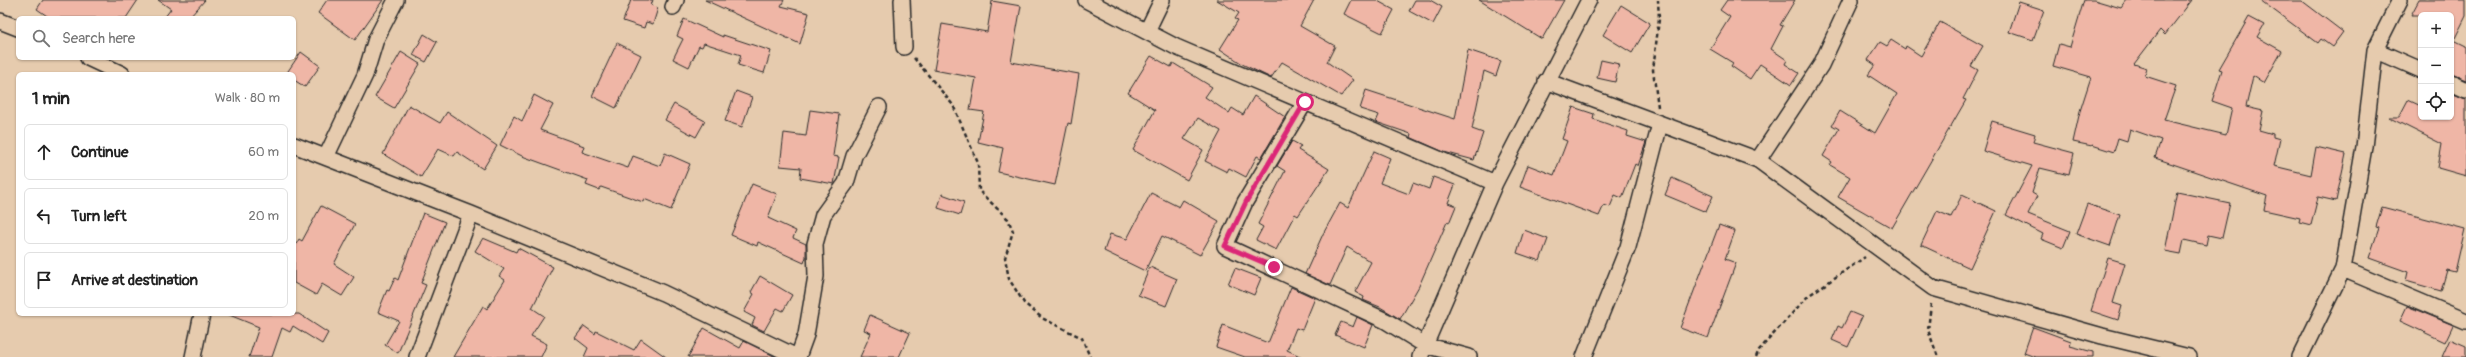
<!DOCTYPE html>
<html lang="en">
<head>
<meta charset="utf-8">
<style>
	:root { --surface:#fff; --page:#f2f2f2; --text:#222; --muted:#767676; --line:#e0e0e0 }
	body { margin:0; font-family:Pangolin,sans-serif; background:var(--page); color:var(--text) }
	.controls { position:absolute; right:12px; top:12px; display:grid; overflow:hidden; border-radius:6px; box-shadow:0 1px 3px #0004 }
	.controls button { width:36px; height:36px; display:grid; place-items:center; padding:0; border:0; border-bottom:1px solid var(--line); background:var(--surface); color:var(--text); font:20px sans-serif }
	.stop { position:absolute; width:12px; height:12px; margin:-9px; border:3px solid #db2777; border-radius:50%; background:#fff }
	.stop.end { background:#db2777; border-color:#fff; box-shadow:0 1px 4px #0008 }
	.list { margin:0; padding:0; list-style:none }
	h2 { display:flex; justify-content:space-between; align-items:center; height:52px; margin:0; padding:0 16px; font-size:17px }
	h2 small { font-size:13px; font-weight:400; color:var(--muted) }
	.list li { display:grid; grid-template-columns:26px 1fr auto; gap:12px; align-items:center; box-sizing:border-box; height:56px; margin:0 8px 8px; padding:0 8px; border:1px solid var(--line); border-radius:6px }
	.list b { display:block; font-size:15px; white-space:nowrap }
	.list em { font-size:13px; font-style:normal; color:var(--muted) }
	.icon { flex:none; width:22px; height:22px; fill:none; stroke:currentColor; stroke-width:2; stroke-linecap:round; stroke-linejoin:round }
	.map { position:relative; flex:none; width:2466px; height:357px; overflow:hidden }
	.search { position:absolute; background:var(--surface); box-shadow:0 1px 3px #0004; left:16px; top:16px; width:280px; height:44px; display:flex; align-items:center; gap:10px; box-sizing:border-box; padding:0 14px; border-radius:6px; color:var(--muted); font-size:15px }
	.panel { position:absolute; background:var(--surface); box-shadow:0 1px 3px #0004; left:16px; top:72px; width:280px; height:244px; border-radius:6px }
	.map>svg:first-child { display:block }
	.building { fill:#efb6a6; stroke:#2b2b2b }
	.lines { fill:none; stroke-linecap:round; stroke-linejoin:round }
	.street-casing { stroke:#2b2b2b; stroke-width:18 }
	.path { stroke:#2b2b2b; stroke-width:2.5; stroke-dasharray:4 3; stroke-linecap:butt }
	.street { stroke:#e6cbae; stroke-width:15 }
	.route { stroke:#db2777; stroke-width:5 }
</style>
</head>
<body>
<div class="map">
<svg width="2466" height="357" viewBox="0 0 2466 357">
	<rect width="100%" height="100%" fill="#e6cbae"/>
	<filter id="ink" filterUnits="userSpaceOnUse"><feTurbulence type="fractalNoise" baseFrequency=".025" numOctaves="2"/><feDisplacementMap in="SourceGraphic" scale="8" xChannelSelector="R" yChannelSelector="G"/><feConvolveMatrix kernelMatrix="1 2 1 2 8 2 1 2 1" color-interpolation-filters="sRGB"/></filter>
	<g filter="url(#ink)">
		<path class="building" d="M 43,0 L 138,0 L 126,18 L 50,18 L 37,9 Z
			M 158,0 L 205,0 L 189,18 L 164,18 L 171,9 Z
			M 327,0 L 383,0 L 355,40 L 318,13 Z
			M 631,0 L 653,0 L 651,5 L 658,8 L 653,24 L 646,22 L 644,28 L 623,21 Z
			M 705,0 L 784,0 L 781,6 L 809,13 L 800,44 Z
			M 1217,0 L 1314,0 L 1300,26 L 1335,46 L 1327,62 L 1353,80 L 1341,96 L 1282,62 L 1271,78 L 1244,65 L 1220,49 L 1238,20 L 1235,19 L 1239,13 Z
			M 1351,0 L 1376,0 L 1394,10 L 1382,33 L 1344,14 Z
			M 1415,0 L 1430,0 L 1442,7 L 1433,24 L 1409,11 Z
			M 1479,0 L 1564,0 L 1542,39 Z
			M 1727,0 L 1795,0 L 1780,25 L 1783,26 L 1771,49 L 1787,60 L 1785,64 L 1799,73 L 1791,85 L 1760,64 L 1750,79 L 1731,66 L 1733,63 L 1710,49 L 1730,17 L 1720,10 Z
			M 2084,0 L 2094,0 L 2121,8 L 2127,0 L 2192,0 L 2165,35 L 2160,30 L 2134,64 L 2147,68 L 2145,76 L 2176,86 L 2164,120 L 2226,135 L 2232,108 L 2212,101 L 2222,70 L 2219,69 L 2249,17 L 2264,25 L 2257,37 L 2282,51 L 2264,83 L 2253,76 L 2246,107 L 2263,111 L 2259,130 L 2273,134 L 2273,137 L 2280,139 L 2274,166 L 2311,175 L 2316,147 L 2346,154 L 2336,201 L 2318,197 L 2311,225 L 2299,222 L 2300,218 L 2264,210 L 2267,196 L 2155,158 L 2161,140 L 2130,129 L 2127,141 L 2118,138 L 2114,152 L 2092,145 L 2092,146 L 2073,142 L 2080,111 L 2091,77 L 2053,66 L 2059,44 L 2070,47 Z
			M 2260,0 L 2301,0 L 2343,32 L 2332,47 L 2321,39 L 2318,43 Z
			M 2419,0 L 2466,0 L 2466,16 L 2454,40 L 2466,46 L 2466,80 L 2451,74 L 2451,15 L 2411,15 Z
			M 992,1 L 1021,6 L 1011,62 L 1079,74 L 1071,124 L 1068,123 L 1055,185 L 998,172 L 1003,148 L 978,142 L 984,112 L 970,110 L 976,78 L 934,70 L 942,24 L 987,32 Z
			M 2019,2 L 2044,10 L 2033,40 L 2009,32 Z
			M 1621,5 L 1650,23 L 1632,53 L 1603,35 Z
			M 684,19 L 723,37 L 723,35 L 771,51 L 764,73 L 738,65 L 741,55 L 704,43 L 702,47 L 699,46 L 689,67 L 673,59 L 683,39 L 677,36 Z
			M 1940,22 L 1983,46 L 1971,66 L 1978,70 L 1963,99 L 1966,100 L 1892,228 L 1838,197 L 1850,177 L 1830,165 L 1832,162 L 1823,156 L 1839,129 L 1832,125 L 1840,111 L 1875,133 L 1897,94 L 1868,75 L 1875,65 L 1868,60 L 1880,42 L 1887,46 L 1891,40 L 1905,49 L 1906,46 L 1921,56 Z
			M 424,34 L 437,42 L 426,62 L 413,55 Z
			M 617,43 L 641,55 L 616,108 L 592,96 Z
			M 1468,50 L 1501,61 L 1496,76 L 1484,71 L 1472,129 L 1483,133 L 1474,160 L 1444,152 L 1410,137 L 1411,134 L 1376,122 L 1379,115 L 1360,109 L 1366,90 L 1455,119 Z
			M 301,52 L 320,66 L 305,87 L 294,80 L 294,74 L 286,74 Z
			M 401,52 L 420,64 L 394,108 L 375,97 Z
			M 1151,56 L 1171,67 L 1173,63 L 1212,87 L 1205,97 L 1229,113 L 1232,108 L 1243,115 L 1254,96 L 1285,117 L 1261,158 L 1257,156 L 1246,177 L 1229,168 L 1227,172 L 1205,161 L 1221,131 L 1198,118 L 1184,139 L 1203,150 L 1187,180 L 1133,150 L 1155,110 L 1128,93 Z
			M 1601,60 L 1619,64 L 1615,82 L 1597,78 Z
			M 736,91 L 752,97 L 742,127 L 725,121 Z
			M 2451,93 L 2466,99 L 2466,176 L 2438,168 L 2442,144 L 2388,117 L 2399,117 L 2408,100 L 2421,106 L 2421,117 L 2451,117 Z
			M 534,95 L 553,105 L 540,130 L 584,146 L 582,152 L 628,168 L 633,156 L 660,166 L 665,153 L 690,164 L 671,210 L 644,199 L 643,202 L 601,187 L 599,190 L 586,185 L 588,180 L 522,156 L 500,145 L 514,116 L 522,121 Z
			M 674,104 L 705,121 L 696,137 L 665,120 Z
			M 409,105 L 440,123 L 447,112 L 497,146 L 483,169 L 457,152 L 454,156 L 438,149 L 421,177 L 383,154 Z
			M 1573,107 L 1594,114 L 1593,119 L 1628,131 L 1627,136 L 1646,142 L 1638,166 L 1635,164 L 1622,198 L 1615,195 L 1610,207 L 1604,205 L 1599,216 L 1520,187 L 1528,165 L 1554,175 L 1567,141 L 1562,139 Z
			M 810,110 L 839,114 L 833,156 L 839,157 L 834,184 L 800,178 L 801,168 L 780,166 L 784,133 L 806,136 Z
			M 1992,121 L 2035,134 L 2033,142 L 2074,153 L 2069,175 L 2040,168 L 2032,193 L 2037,196 L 2028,214 L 2070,231 L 2063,248 L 2041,239 L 2043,234 L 2006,215 L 2032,166 L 1983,151 Z
			M 1292,141 L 1301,146 L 1298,150 L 1329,169 L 1298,216 L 1295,214 L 1276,250 L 1256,240 L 1263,227 L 1258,224 L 1285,171 L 1277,166 Z
			M 1374,151 L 1390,158 L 1380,183 L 1409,194 L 1413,183 L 1429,189 L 1433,177 L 1455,185 L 1448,203 L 1456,206 L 1449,223 L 1447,222 L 1419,286 L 1400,319 L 1380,307 L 1363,300 L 1364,297 L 1355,292 L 1371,262 L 1347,247 L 1330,285 L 1305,274 L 1323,234 L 1340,203 L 1348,208 Z
			M 1672,178 L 1713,196 L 1706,212 L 1665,195 Z
			M 752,184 L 777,194 L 768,218 L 796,231 L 793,238 L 806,244 L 806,257 L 804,263 L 758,242 L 757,246 L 731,235 Z
			M 2177,192 L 2230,203 L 2222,238 L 2208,235 L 2206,245 L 2184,240 L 2181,254 L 2165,251 Z
			M 1151,193 L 1179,207 L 1183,200 L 1219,221 L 1200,255 L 1162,236 L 1145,271 L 1104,251 L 1110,234 L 1127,239 Z
			M 942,194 L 964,202 L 960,215 L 938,208 Z
			M 1962,195 L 1996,211 L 1970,268 L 1921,245 L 1937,211 L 1951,217 Z
			M 2087,204 L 2120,215 L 2110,246 L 2076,234 Z
			M 321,206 L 355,224 L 334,264 L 354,277 L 342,296 L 322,284 L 316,295 L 294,283 L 294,248 L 299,239 L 302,241 Z
			M 2382,207 L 2465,229 L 2455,272 L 2447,270 L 2441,291 L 2406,281 L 2408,272 L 2369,258 L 2379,228 L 2376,227 Z
			M 423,213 L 445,222 L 421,283 L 426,285 L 398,353 L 385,345 L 399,321 L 378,312 L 387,290 L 389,291 L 395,278 L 398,280 Z
			M 1719,225 L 1735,231 L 1725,259 L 1736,263 L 1708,338 L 1680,328 Z
			M 1524,230 L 1548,239 L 1540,261 L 1517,253 Z
			M 483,238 L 516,252 L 518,248 L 553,267 L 532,308 L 544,316 L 531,336 L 547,344 L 541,357 L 453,357 L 483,306 L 487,309 L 505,280 L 499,276 L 504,269 L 475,251 Z
			M 2108,258 L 2125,263 L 2113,303 L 2122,306 L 2118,320 L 2091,311 Z
			M 1150,267 L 1177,279 L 1166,306 L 1138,295 Z
			M 1235,268 L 1261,278 L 1254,295 L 1228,284 Z
			M 760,276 L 792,295 L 783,311 L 777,308 L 764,331 L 752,325 L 755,318 L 744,312 L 754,294 L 751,292 Z
			M 1291,287 L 1315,298 L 1302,330 L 1296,328 L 1287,350 L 1302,357 L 1245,357 L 1216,347 L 1223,325 L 1268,343 Z
			M 2407,306 L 2453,325 L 2445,342 L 2400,321 Z
			M 1850,312 L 1862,317 L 1848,347 L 1832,340 L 1838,326 L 1842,328 Z
			M 227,314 L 299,314 L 328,333 L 322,344 L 293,326 L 290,332 L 282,328 L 272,357 L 249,357 L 259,327 Z
			M 870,315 L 910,333 L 899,357 L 860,357 L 871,333 L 864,330 Z
			M 1357,317 L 1373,325 L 1364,347 L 1335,335 L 1341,322 L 1353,327 Z
			M 584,326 L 595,334 L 596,331 L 634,350 L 641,339 L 666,357 L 584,357 L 588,348 L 575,338 Z
			M 2033,327 L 2071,341 L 2070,346 L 2093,352 L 2093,357 L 2035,357 L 2024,353 Z
			M 704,328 L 740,348 L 744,341 L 776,357 L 688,357 Z
			M 2450,339 L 2466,346 L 2466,357 L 2442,357 Z"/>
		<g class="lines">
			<g class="street-casing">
				<path id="street" d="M 902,0 L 904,47
					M 1086,0 L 1176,47 L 1495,183
					M 673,7 L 676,0
					M 0,21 L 18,28
					M 1147,31 L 1162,0
					M 2375,50 L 2421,70
					M 88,58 L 122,74
					M 1546,81 L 1758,160 L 1933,288 L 2102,336 L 2189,357
					M 2451,83 L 2466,90
					M 1305,102 L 1245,202 L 1225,246 L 1386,321 L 1425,345 L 1469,357
					M 294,145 L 471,214 L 663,293 L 797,357
					M 326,157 L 365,75 L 376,39 L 396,0
					M 1758,160 L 1821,65 L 1851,0
					M 2343,269 L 2466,321
					M 193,357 L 202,314
					M 417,357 L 471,214
					M 798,357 L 806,335 L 816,276 L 815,244 L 823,215 L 846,183 L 854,156 L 879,107
					M 1420,357 L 1495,183 L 1589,0
					M 1584,357 L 1628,247 L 1660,124
					M 2300,357 L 2343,269 L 2364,147 L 2375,50 L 2400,0"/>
			</g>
			<path class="path" d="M 914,58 L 953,105 L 978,163 L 979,191 L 1008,219 L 1013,231 L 1005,258 L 1009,279 L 1024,303 L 1042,318 L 1082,338 L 1090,357
				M 1658,107 L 1653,70 L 1659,19 L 1658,0
				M 1931,304 L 1928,330 L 1938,357
				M 1756,357 L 1759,350 L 1808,296 L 1865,257"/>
			<use href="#street" class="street"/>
		</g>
	</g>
	<g class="lines" filter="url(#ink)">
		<path class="route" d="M 1274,267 L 1225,246 L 1246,202 L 1305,102"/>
	</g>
</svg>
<div class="controls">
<button>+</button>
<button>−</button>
<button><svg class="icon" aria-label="locate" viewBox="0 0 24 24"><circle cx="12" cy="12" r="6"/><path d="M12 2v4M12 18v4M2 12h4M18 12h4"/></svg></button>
</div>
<div class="stop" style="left:1305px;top:102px"></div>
<div class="stop end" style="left:1274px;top:267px"></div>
<div class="search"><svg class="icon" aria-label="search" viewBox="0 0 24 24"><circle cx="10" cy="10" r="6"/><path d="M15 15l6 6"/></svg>Search here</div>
<section class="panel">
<h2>1 min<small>Walk · 80 m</small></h2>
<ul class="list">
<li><svg class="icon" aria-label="ahead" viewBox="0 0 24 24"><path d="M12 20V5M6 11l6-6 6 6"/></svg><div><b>Continue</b></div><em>60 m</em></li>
<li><svg class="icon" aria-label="left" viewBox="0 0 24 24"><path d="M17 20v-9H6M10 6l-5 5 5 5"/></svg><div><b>Turn left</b></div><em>20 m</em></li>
<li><svg class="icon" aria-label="arrive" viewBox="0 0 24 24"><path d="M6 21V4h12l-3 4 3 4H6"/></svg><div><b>Arrive at destination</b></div></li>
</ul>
</section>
</div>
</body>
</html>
